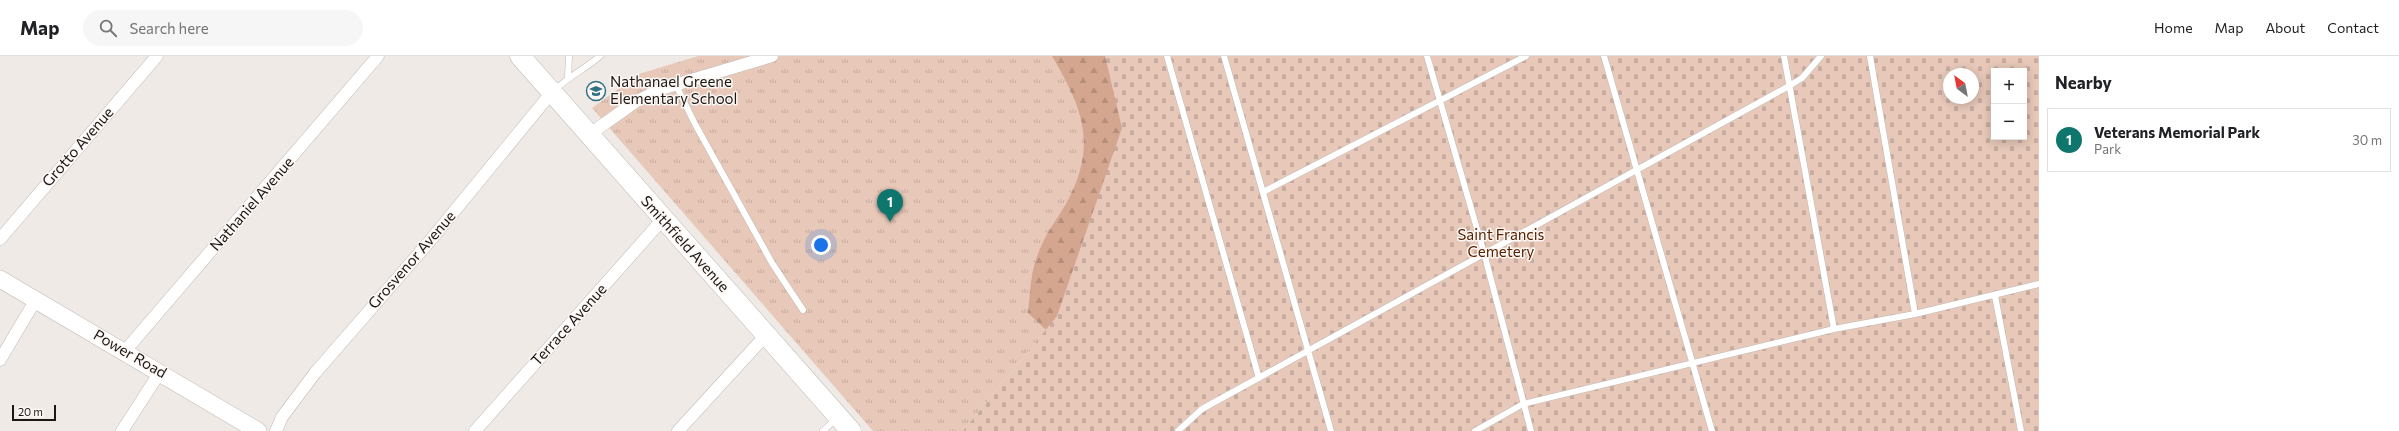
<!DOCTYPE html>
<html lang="en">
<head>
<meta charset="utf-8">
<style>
	:root { --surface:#fff; --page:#f6f6f6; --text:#202124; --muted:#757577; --line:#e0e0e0; --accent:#0f766e }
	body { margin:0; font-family:Commissioner,sans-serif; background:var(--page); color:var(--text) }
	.controls { position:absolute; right:12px; top:12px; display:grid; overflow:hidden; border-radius:0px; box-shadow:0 2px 10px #0003 }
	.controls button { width:36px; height:36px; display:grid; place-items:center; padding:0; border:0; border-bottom:1px solid var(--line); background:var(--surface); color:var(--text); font:20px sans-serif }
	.compass { position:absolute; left:1943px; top:12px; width:36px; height:36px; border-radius:50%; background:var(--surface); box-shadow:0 2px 10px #0003; rotate:328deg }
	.scale { position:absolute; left:12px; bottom:10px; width:44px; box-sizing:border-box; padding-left:4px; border:2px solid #1a1817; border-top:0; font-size:11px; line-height:14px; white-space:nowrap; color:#1a1817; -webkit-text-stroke:3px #fdf7f4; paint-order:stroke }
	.you { position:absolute; left:821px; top:189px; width:14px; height:14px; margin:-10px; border:3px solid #fff; border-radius:50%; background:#1a73e8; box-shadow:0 0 0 6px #1a73e833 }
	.badge { display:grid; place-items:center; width:26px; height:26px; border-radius:50%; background:var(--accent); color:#fff; font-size:13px; font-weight:700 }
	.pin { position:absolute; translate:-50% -33px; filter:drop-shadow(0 1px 2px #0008) }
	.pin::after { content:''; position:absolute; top:21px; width:14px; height:12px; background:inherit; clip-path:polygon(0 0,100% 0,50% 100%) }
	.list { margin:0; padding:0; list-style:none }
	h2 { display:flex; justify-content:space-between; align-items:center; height:52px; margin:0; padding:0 16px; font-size:17px }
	h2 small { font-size:13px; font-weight:400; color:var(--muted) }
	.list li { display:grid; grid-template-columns:26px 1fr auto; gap:12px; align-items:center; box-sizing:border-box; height:64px; margin:0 8px 8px; padding:0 8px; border:1px solid var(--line); border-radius:0px }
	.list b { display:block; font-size:15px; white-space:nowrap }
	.list p { margin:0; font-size:13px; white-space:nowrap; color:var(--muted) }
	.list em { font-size:13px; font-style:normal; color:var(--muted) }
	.icon { flex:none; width:22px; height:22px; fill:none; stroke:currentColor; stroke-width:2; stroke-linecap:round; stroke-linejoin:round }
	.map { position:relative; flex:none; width:2039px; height:375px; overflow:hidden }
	header { display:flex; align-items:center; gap:24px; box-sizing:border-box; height:56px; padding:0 20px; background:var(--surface); border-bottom:1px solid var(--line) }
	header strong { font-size:19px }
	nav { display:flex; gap:22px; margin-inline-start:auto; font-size:14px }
	.search { width:280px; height:36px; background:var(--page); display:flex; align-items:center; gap:10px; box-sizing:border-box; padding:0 14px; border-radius:22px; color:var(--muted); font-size:15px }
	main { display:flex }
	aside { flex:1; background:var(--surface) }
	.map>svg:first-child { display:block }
	.grass { fill:url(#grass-tufts) }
	.forest { fill:url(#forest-firs) }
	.cemetery { fill:url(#cemetery-stones); fill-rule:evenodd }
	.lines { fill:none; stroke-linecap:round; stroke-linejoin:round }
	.lane-casing { stroke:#c0bab7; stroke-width:7 }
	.street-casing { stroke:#c0bab7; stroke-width:13 }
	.secondary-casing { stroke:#c0bab7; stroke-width:18 }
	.primary-casing { stroke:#c0bab7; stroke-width:21 }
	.lane { stroke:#fff; stroke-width:6 }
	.street { stroke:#fff; stroke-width:12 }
	.secondary { stroke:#fff; stroke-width:17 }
	.primary { stroke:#fff; stroke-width:20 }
	.labels { text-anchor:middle; stroke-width:3; stroke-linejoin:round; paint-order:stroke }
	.poi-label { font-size:15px; fill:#1a1817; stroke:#fdf7f4; text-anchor:start }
	.street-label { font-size:15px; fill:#1a1817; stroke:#fdf7f4 }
	.park-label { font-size:15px; fill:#582000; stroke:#fdf7f4 }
</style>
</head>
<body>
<header>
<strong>Map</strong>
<div class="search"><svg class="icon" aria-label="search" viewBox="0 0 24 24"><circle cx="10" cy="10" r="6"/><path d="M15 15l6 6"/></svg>Search here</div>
<nav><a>Home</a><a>Map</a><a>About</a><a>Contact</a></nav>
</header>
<main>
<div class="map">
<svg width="2039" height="375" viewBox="0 0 2039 375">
	<defs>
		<pattern id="grass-tufts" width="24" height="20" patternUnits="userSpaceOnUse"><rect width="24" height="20" fill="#e7c8b9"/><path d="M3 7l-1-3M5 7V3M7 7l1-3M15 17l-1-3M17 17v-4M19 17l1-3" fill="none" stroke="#c6ab9e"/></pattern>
		<pattern id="forest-firs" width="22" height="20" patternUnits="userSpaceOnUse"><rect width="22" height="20" fill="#d4a690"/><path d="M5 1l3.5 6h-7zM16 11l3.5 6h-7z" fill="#b58e7b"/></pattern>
		<pattern id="cemetery-stones" width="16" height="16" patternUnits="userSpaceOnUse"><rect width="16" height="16" fill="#e7c8b9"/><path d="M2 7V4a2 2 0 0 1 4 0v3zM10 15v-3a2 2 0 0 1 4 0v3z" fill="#c6ab9e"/></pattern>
	</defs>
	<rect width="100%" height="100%" fill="#f0eae7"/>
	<path class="grass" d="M 698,0 L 1105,0 L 1057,260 L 963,375 L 873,375 L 592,52 L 639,18 Z"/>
	<path class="forest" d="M 1052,0 L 1160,0 L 1059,286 L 1028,257 C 1030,240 1030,221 1036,204 C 1042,183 1055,166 1066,148 C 1098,89 1083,53 1052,0 Z"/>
	<path class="cemetery" d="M 1105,0 L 2039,0 L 2039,375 L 963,375 L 1057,260 L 1122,72 ZM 1994,15 L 2024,15 L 2024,81 L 1994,81 ZM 1949,18 L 1973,18 L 1973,42 L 1949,42 Z"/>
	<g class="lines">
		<g class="lane-casing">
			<path id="lane" d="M 1167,0 L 1259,322
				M 1224,0 L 1331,375
				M 1427,0 L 1484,197 L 1531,375
				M 1604,0 L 1712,375
				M 1784,0 L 1834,273
				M 1870,0 L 1915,258
				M 568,21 L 569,0
				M 675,27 L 695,68 L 772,207 L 803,254
				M 555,34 C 569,20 585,13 600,0
				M 1263,136 L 1526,0
				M 1995,240 L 2021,375
				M 823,375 L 837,362
				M 1178,375 L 1202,353 L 1789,30 L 1802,22 L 1821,0
				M 1475,375 L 1523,348 L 1834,273 L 1915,258 L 2039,228"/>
		</g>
		<g class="street-casing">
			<path id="street" d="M 590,78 L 635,46 L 661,33 L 772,0
				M 0,183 L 157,0
				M 125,295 L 378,0
				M 0,304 L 35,245
				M 122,375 L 160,316
				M 276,375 L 282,361 L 315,317 L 429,186 L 552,36
				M 475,375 L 663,163
				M 678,375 L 766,279"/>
		</g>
		<g class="secondary-casing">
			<path id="secondary" d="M 0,223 L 258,375"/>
		</g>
		<g class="primary-casing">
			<path id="primary" d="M 520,0 L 851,375"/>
		</g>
		<use href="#lane" class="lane"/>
		<use href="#street" class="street"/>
		<use href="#secondary" class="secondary"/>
		<use href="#primary" class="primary"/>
	</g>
	<defs>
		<g id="school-ring" transform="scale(1)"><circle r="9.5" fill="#fdf7f4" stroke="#307084" stroke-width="1.5"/><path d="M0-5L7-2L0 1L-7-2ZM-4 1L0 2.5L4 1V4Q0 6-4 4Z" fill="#307084"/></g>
	</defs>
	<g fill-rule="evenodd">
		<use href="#school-ring" x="596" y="35"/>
	</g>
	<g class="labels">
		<g class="poi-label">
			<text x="610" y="31">Nathanael Greene<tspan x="610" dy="17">Elementary School</tspan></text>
		</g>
		<g class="street-label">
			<text transform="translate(78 91) rotate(-49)" y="5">Grotto Avenue</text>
			<text transform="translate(252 148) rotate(-49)" y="5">Nathaniel Avenue</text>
			<text transform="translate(685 188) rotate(48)" y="5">Smithfield Avenue</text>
			<text transform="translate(412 204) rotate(-49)" y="5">Grosvenor Avenue</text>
			<text transform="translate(569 269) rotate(-48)" y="5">Terrace Avenue</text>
			<text transform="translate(130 298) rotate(30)" y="5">Power Road</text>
		</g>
		<g class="park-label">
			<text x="1501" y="184">Saint Francis<tspan x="1501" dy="17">Cemetery</tspan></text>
		</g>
	</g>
</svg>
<div class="controls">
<button>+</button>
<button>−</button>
</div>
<svg class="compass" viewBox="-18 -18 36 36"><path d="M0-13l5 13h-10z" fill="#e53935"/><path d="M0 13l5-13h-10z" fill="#757577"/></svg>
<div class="scale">20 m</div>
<div class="you"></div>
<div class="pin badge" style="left:890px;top:166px">1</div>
</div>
<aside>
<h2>Nearby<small></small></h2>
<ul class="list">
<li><span class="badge">1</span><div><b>Veterans Memorial Park</b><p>Park</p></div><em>30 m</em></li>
</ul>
</aside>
</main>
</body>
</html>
